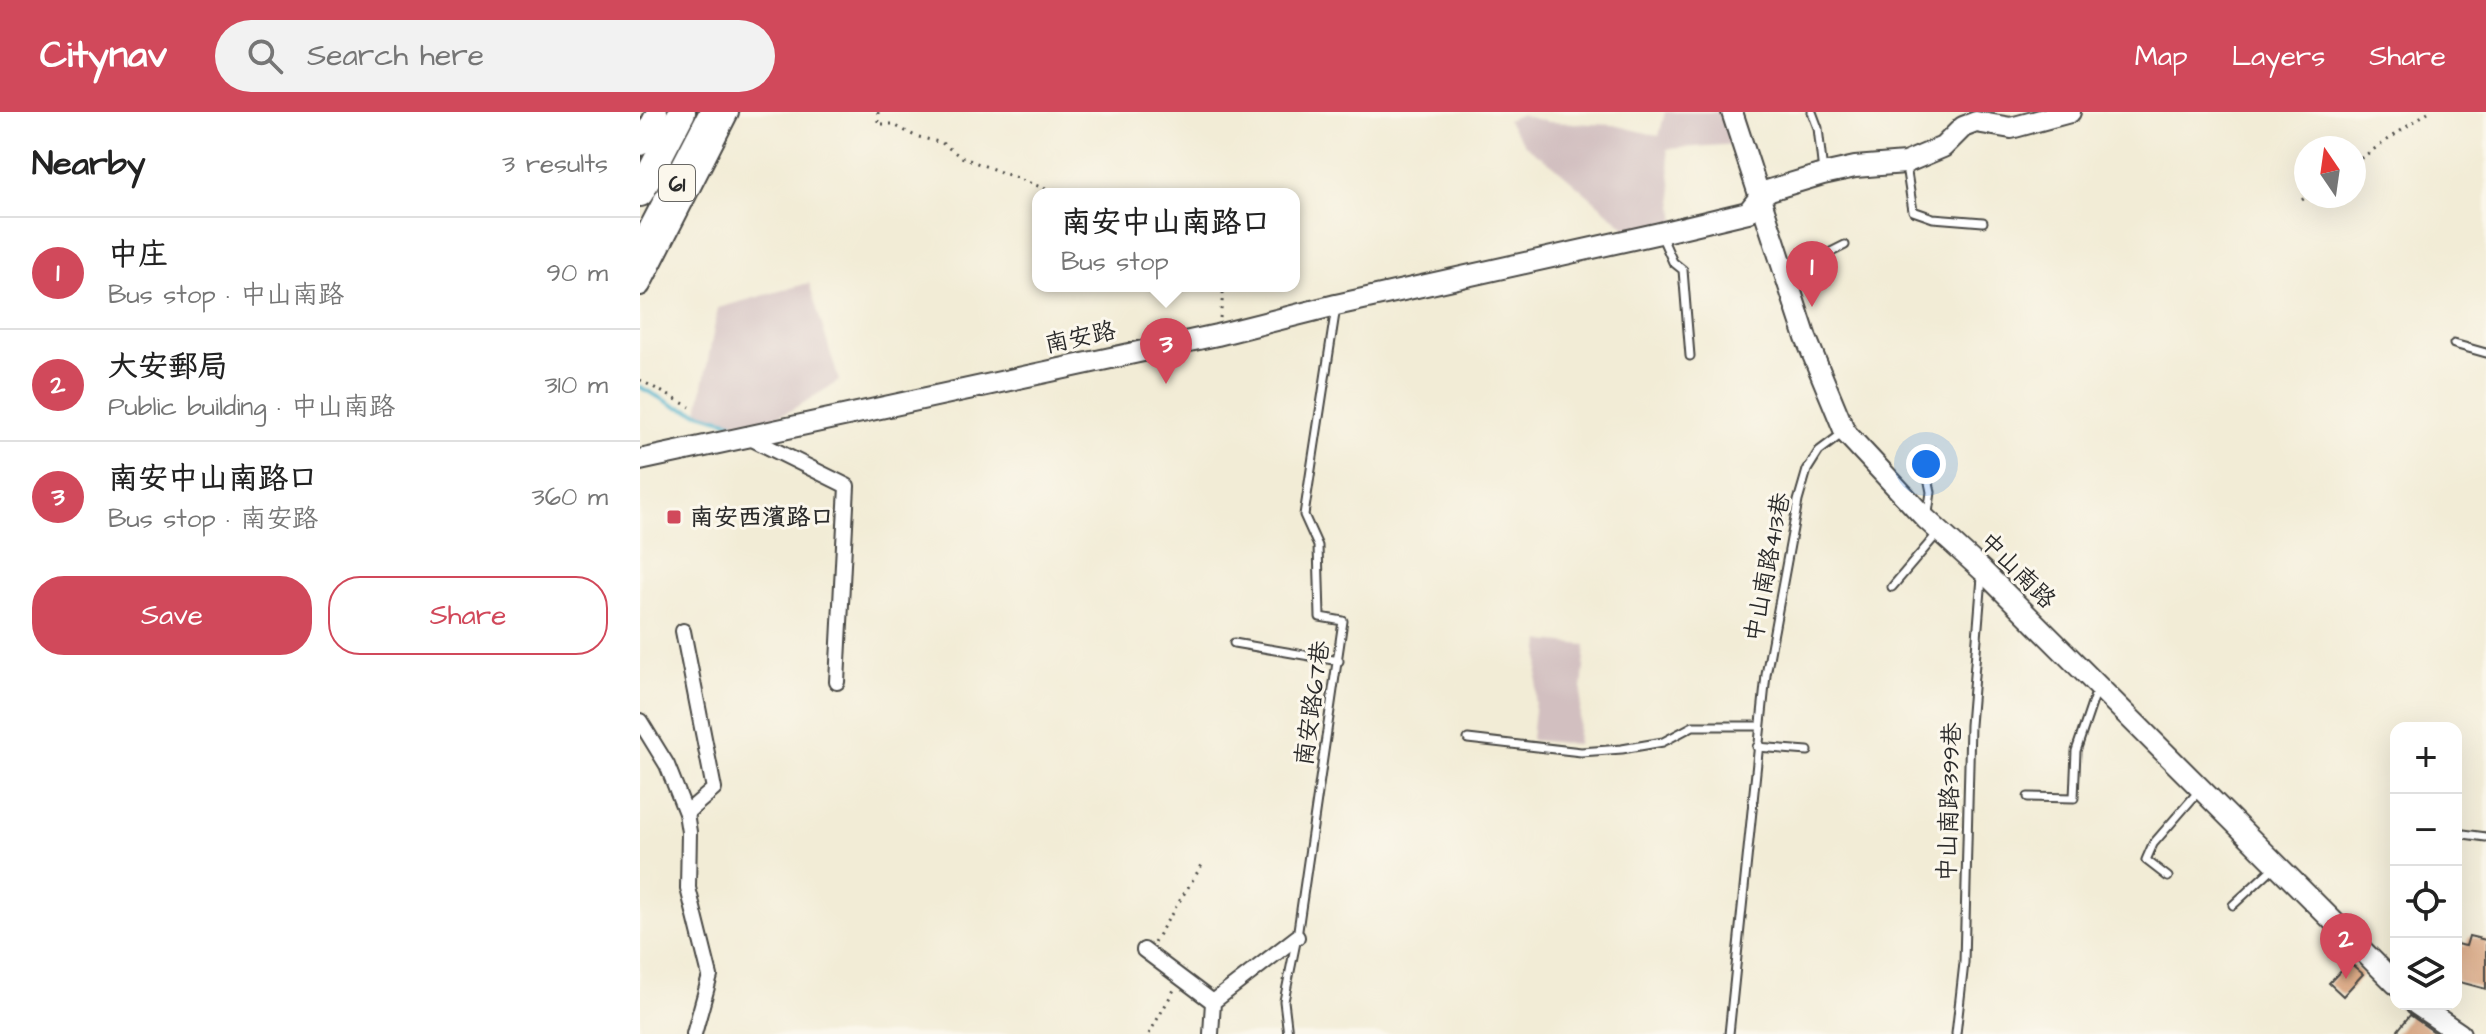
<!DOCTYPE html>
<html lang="en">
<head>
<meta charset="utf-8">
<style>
	:root { --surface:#fff; --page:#f2f2f2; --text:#222; --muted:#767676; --line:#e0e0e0; --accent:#d1495b }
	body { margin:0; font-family:"Architects Daughter","LXGW WenKai TC",sans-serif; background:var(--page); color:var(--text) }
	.controls { position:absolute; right:24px; bottom:24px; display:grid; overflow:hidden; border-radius:16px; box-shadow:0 8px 32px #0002 }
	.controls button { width:72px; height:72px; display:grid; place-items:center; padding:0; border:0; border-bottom:2px solid var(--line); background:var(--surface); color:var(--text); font:40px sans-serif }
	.compass { position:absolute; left:1654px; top:24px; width:72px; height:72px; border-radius:50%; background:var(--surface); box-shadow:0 8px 32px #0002; rotate:347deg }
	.you { position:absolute; left:1286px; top:352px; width:28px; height:28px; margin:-20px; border:6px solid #fff; border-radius:50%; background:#1a73e8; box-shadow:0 0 0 12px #1a73e833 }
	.badge { display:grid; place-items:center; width:52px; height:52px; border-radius:50%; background:var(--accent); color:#fff; font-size:26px; font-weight:700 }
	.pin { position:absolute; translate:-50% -66px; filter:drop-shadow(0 2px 4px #0008) }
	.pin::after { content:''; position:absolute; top:42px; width:28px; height:24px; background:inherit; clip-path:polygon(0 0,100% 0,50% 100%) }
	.popup { position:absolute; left:392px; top:76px; width:268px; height:104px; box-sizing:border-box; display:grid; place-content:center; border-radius:16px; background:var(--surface); filter:drop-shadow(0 2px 6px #0005); font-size:26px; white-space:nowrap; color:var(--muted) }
	.popup b { font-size:30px; color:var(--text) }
	.popup::after { content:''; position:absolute; left:50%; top:100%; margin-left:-16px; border:16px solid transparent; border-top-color:var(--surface) }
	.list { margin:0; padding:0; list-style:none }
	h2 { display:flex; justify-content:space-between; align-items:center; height:104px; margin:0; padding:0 32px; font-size:34px }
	h2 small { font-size:26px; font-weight:400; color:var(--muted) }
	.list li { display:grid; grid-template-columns:52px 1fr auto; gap:24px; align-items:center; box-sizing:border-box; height:112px; padding:0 32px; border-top:2px solid var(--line) }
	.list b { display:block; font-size:30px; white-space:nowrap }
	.list p { margin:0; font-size:26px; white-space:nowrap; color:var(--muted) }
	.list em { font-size:26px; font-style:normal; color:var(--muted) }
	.actions { display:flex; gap:16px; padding:24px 32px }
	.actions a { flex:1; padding:18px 0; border:2px solid var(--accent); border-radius:32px; text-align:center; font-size:28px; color:var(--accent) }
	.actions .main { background:var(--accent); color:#fff }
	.icon { flex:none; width:44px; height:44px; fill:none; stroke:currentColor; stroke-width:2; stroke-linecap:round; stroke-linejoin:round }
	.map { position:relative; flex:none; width:1846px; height:922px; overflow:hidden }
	header { display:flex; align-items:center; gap:48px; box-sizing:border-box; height:112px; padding:0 40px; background:var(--accent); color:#fff }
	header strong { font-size:38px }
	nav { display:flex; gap:44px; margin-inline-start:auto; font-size:28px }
	.search { width:560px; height:72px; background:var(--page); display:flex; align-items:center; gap:20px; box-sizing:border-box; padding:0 28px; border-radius:44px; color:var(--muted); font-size:30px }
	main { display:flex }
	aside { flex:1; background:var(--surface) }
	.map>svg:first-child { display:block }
	.industrial { fill:#d2bfc0 }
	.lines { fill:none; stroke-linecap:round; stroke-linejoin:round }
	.stream { stroke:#4cb1cb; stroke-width:4 }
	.building { fill:#d8a27b }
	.lane-casing { stroke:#494845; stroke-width:11 }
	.street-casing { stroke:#494845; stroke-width:18 }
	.secondary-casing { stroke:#494845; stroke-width:24 }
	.highway-casing { stroke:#494845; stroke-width:30 }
	.path { stroke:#494845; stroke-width:3; stroke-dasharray:2 6; stroke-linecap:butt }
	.lane { stroke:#fff; stroke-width:7 }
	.street { stroke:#fff; stroke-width:14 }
	.secondary { stroke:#fff; stroke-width:20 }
	.highway { stroke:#fff; stroke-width:26 }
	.poi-dot { fill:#d1495b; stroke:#fbf7ec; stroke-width:3 }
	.labels { text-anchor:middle; stroke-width:6; stroke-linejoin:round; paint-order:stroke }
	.shield { fill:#fbf7ec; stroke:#696865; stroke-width:2 }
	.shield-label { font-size:22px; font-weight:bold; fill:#2b2b2b }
	.street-label { font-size:24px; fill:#2b2b2b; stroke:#fbf7ec }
	.poi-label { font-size:24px; font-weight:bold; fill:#2b2b2b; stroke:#fbf7ec; text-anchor:start }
</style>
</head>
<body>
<header>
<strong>Citynav</strong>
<div class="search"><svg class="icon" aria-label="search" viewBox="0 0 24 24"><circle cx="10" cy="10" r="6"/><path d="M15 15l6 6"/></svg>Search here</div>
<nav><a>Map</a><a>Layers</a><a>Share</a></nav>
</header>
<main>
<aside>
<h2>Nearby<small>3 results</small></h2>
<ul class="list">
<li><span class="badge">1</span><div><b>中庄</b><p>Bus stop · 中山南路</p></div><em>90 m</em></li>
<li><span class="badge">2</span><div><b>大安郵局</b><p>Public building · 中山南路</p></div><em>310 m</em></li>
<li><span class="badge">3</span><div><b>南安中山南路口</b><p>Bus stop · 南安路</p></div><em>360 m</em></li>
</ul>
<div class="actions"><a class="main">Save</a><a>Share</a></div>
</aside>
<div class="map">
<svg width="1846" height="922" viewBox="0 0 1846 922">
	<rect width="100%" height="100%" fill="#fbf7ec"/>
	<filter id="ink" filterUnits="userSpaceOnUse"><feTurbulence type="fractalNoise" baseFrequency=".0125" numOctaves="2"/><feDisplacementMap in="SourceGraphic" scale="16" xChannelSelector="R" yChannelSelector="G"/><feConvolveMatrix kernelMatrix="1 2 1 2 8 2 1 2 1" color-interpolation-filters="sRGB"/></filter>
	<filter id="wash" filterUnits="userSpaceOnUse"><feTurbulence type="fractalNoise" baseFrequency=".006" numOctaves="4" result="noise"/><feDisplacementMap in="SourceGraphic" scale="32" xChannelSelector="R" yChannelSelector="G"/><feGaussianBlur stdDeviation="1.8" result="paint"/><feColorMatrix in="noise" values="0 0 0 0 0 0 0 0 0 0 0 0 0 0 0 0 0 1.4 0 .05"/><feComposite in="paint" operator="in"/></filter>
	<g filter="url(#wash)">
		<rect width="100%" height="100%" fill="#f2ecd6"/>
		<path class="industrial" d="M 1025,0 L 1085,0 L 1097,32 L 1027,37 L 1036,111 L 992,121 L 913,53 L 885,33 L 867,8 L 880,3 L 908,10 L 974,13 L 1019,24 Z
			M 169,171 L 199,269 L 150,299 L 127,308 L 90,310 L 58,300 L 78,196 Z
			M 901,529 L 946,533 L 937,632 L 891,628 Z"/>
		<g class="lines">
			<path class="stream" d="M 0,275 L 35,294 L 91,310"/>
		</g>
		<g id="blocks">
			<path class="building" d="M 1829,824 L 1846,828 L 1846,877 L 1816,869 L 1816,832 L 1826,834 Z
				M 1709,850 L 1723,862 L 1703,884 L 1689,871 Z
				M 1770,903 L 1797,922 L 1755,922 Z"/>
		</g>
	</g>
	<g filter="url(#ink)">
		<use href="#blocks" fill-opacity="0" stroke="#494845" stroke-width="2"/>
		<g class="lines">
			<g class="lane-casing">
				<path id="lane" d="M 1172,0 L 1178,16 L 1183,60
					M 1266,54 L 1273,99 L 1293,106 L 1343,110
					M 1021,123 L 1033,150 L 1043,158 L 1050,244
					M 1147,162 L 1205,133
					M 1814,232 L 1846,241
					M 1288,401 L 1291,380 L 1284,346 L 1293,339
					M 1252,475 L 1298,421
					M 594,531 L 699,549
					M 828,627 L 941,640 L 982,637 L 1023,630 L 1053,614 L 1120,614
					M 1117,635 L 1168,639
					M 1388,685 L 1434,686 L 1436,639 L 1457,577
					M 1816,721 L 1846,725
					M 1528,765 L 1506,748 L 1513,732 L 1558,680
					M 1593,793 L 1634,755
					M 648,922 L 644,889 L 657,825 L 703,509 L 680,505 L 678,434 L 664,403 L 696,195
					M 1089,922 L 1126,563 L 1158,389 L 1167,358 L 1179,339 L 1203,321
					M 1316,922 L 1324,851 L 1330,613 L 1342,465"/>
			</g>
			<g class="street-casing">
				<path id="street" d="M 108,325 L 207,374 L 197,570
					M 43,519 L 74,677 L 46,701
					M 0,609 L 27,653 L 46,701 L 49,720 L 48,776 L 70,864 L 54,922
					M 504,838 L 573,890 L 571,922
					M 573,890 L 657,825"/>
			</g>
			<g class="secondary-casing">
				<path id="secondary" d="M 1092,0 L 1166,226 L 1205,320 L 1286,407 L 1343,459 L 1756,872
					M 0,33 L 17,0
					M 0,173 L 88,0
					M 0,348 L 577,223 L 696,193 L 1020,121 L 1108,100 L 1119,86 L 1130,78 L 1183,62 L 1215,55 L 1265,51 L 1303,35 L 1323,15 L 1336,10 L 1371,16 L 1430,0
					M 1776,892 L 1820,922"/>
			</g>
			<g class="highway-casing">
				<path id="highway" d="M 0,81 L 42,0
					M 0,141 L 73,0"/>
			</g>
			<path class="path" d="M 238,0 L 238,12 L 252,12 L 275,24 L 302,31 L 321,45 L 419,82
				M 1714,51 L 1788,0
				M 1662,88 L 1667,84
				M 580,206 L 584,174
				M 0,268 L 50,295
				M 514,830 L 562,753
				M 509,922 L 535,876"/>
			<use href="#lane" class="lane"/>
			<use href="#street" class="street"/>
			<use href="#secondary" class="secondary"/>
			<use href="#highway" class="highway"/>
		</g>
	</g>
	<rect class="poi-dot" x="26" y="397" width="16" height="16" rx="4"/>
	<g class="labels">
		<rect class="shield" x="19" y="53" width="36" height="36" rx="6"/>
		<g class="shield-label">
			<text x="37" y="79">61</text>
		</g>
		<g class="street-label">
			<text transform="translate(440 225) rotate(-12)" y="8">南安路</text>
			<text transform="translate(1127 455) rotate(-79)" y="8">中山南路413巷</text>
			<text transform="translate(1378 458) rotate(45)" y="8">中山南路</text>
			<text transform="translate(672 591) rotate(-82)" y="8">南安路67巷</text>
			<text transform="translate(1309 690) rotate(-88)" y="8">中山南路399巷</text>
		</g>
		<g class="poi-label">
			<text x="50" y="413">南安西濱路口</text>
		</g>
	</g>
</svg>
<div class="controls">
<button>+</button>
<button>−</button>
<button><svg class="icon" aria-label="locate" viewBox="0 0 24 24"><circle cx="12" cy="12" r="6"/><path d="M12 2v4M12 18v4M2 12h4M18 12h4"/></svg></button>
<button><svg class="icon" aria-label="layers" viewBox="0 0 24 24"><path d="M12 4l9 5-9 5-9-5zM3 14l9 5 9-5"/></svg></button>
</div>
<svg class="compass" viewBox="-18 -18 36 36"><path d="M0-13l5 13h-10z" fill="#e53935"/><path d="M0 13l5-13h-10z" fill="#767676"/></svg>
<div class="you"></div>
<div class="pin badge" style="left:1172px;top:195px">1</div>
<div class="pin badge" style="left:1706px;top:867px">2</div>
<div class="pin badge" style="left:526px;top:272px">3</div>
<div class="popup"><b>南安中山南路口</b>Bus stop</div>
</div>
</main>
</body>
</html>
